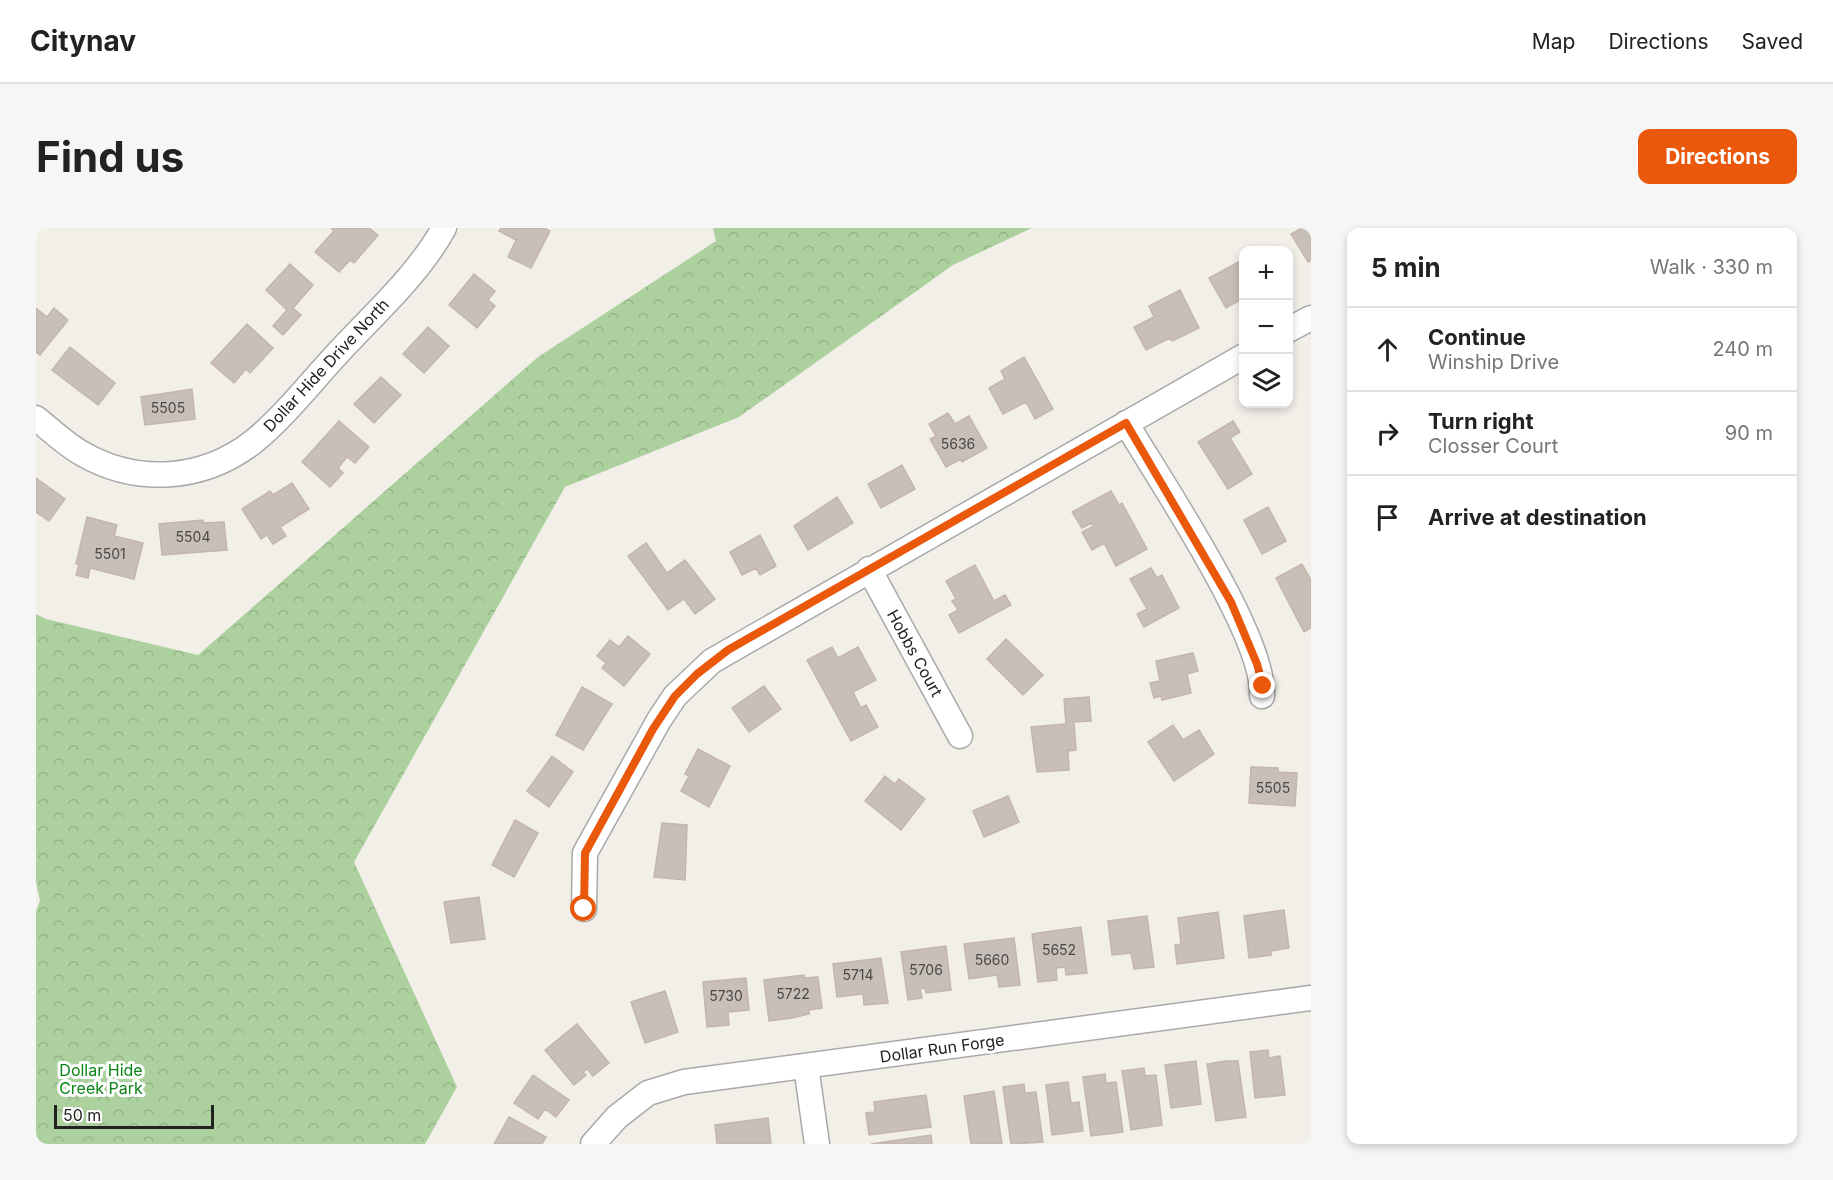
<!DOCTYPE html>
<html lang="en">
<head>
<meta charset="utf-8">
<style>
	:root { --surface:#fff; --page:#f6f6f6; --text:#222; --muted:#767676; --line:#e0e0e0; --accent:#ea580c }
	body { margin:0; font-family:Inter,sans-serif; background:var(--page); color:var(--text) }
	.controls { position:absolute; right:18px; top:18px; display:grid; overflow:hidden; border-radius:12px; box-shadow:0 3px 9px #0003 }
	.controls button { width:54px; height:54px; display:grid; place-items:center; padding:0; border:0; border-bottom:2px solid var(--line); background:var(--surface); color:var(--text); font:30px sans-serif }
	.scale { position:absolute; left:18px; bottom:15px; width:160px; box-sizing:border-box; padding-left:6px; border:3px solid #222; border-top:0; font-size:16px; line-height:21px; white-space:nowrap; color:#222; -webkit-text-stroke:4px #fff; paint-order:stroke }
	.stop { position:absolute; width:18px; height:18px; margin:-14px; border:4px solid #ea580c; border-radius:50%; background:#fff }
	.stop.end { background:#ea580c; border-color:#fff; box-shadow:0 2px 6px #0008 }
	.list { margin:0; padding:0; list-style:none }
	h2 { display:flex; justify-content:space-between; align-items:center; height:78px; margin:0; padding:0 24px; font-size:26px }
	h2 small { font-size:20px; font-weight:400; color:var(--muted) }
	.list li { display:grid; grid-template-columns:39px 1fr auto; gap:18px; align-items:center; box-sizing:border-box; height:84px; padding:0 24px; border-top:2px solid var(--line) }
	.list b { display:block; font-size:22px; white-space:nowrap }
	.list p { margin:0; font-size:20px; white-space:nowrap; color:var(--muted) }
	.list em { font-size:20px; font-style:normal; color:var(--muted) }
	.icon { flex:none; width:33px; height:33px; fill:none; stroke:currentColor; stroke-width:2; stroke-linecap:round; stroke-linejoin:round }
	.map { position:relative; flex:none; width:1275px; height:916px; overflow:hidden; border-radius:12px }
	header { display:flex; align-items:center; gap:36px; box-sizing:border-box; height:84px; padding:0 30px; background:var(--surface); border-bottom:2px solid var(--line) }
	header strong { font-size:28px }
	nav { display:flex; gap:33px; margin-inline-start:auto; font-size:21px }
	.intro { display:flex; align-items:center; justify-content:space-between; box-sizing:border-box; height:144px; padding:0 36px }
	h1 { margin:0; font-size:42px }
	.button { padding:15px 27px; border-radius:12px; background:var(--accent); color:#fff; font-size:21px; font-weight:700 }
	main { display:flex; gap:36px; padding:0 36px }
	aside { flex:1; background:var(--surface); border-radius:12px; box-shadow:0 3px 9px #0003 }
	.map>svg:first-child { display:block }
	.forest { fill:url(#forest-crowns) }
	.building { fill:#c7bfb8; stroke:#c4b6ab; stroke-width:1.5 }
	.lines { fill:none; stroke-linecap:round; stroke-linejoin:round }
	.street-casing { stroke:#a9a9a9; stroke-width:27 }
	.street { stroke:#fff; stroke-width:24 }
	.route { stroke:#ea580c; stroke-width:8 }
	.labels { text-anchor:middle; stroke-width:6; stroke-linejoin:round; paint-order:stroke }
	.number-label { font-size:14px; fill:#4b4948 }
	.street-label { font-size:16px; fill:#222; stroke:#fff }
	.park-label { font-size:16px; fill:#0c8416; stroke:#fff }
</style>
</head>
<body>
<header>
<strong>Citynav</strong>
<nav><a>Map</a><a>Directions</a><a>Saved</a></nav>
</header>
<div class="intro"><h1>Find us</h1><a class="button">Directions</a></div>
<main>
<div class="map">
<svg width="1275" height="916" viewBox="0 0 1275 916">
	<defs>
		<pattern id="forest-crowns" width="20" height="18" patternUnits="userSpaceOnUse" patternTransform="scale(1.5)"><rect width="20" height="18" fill="#add19e"/><path d="M2 6a3 3 0 1 1 6 0M12 15a3 3 0 1 1 6 0" fill="none" stroke="#95b388"/></pattern>
	</defs>
	<rect width="100%" height="100%" fill="#f2efe9"/>
	<path class="forest" d="M 677,0 L 996,0 L 917,37 L 703,189 L 529,259 L 318,634 L 421,859 L 389,916 L 0,916 L 0,683 L 4,673 L 0,654 L 0,386 L 10,391 L 162,427 L 502,129 L 680,13 Z"/>
	<path class="building" d="M 295,0 L 333,0 L 342,7 L 318,35 L 314,32 L 303,44 L 279,24 L 298,3 Z
		M 465,0 L 508,0 L 514,3 L 495,40 L 472,29 L 480,12 L 463,3 Z
		M 1266,0 L 1275,0 L 1275,32 L 1272,34 L 1255,6 Z
		M 1208,31 L 1208,73 L 1204,72 L 1190,80 L 1173,50 Z
		M 254,36 L 277,57 L 257,80 L 265,87 L 247,107 L 237,98 L 251,82 L 230,62 Z
		M 438,46 L 459,63 L 452,72 L 459,78 L 441,100 L 413,77 Z
		M 1144,62 L 1163,100 L 1136,113 L 1134,110 L 1110,122 L 1098,99 L 1118,89 L 1113,78 Z
		M 0,80 L 11,89 L 18,80 L 32,92 L 4,127 L 0,124 Z
		M 211,96 L 237,120 L 214,145 L 210,141 L 198,155 L 175,135 Z
		M 392,99 L 413,118 L 388,145 L 367,126 Z
		M 34,119 L 79,155 L 62,177 L 16,142 Z
		M 988,129 L 1017,181 L 999,191 L 990,174 L 967,186 L 953,160 L 969,151 L 965,143 Z
		M 345,149 L 365,167 L 338,195 L 318,176 Z
		M 156,161 L 159,191 L 109,197 L 105,169 Z
		M 912,185 L 919,196 L 933,188 L 951,220 L 926,234 L 925,231 L 910,239 L 894,211 L 900,208 L 893,196 Z
		M 303,193 L 333,219 L 319,235 L 311,229 L 302,240 L 307,245 L 294,259 L 266,234 Z
		M 1197,193 L 1204,204 L 1194,210 L 1216,246 L 1192,261 L 1162,214 Z
		M 866,237 L 879,261 L 845,280 L 832,256 Z
		M 0,250 L 29,271 L 13,293 L 0,284 Z
		M 256,255 L 273,281 L 244,299 L 250,308 L 237,316 L 231,307 L 225,311 L 206,281 L 234,263 L 237,267 Z
		M 1075,263 L 1083,277 L 1086,275 L 1111,321 L 1080,338 L 1068,315 L 1056,322 L 1046,304 L 1058,298 L 1056,295 L 1046,300 L 1036,284 Z
		M 801,269 L 817,295 L 772,322 L 758,298 Z
		M 1232,279 L 1250,313 L 1226,326 L 1208,292 Z
		M 51,289 L 81,297 L 78,308 L 107,315 L 98,351 L 54,340 L 52,350 L 40,347 L 43,337 L 40,336 Z
		M 167,292 L 167,295 L 188,294 L 191,322 L 126,327 L 123,296 Z
		M 724,307 L 740,338 L 724,347 L 720,340 L 706,347 L 694,324 Z
		M 610,315 L 631,345 L 649,332 L 679,371 L 659,386 L 648,371 L 632,382 L 592,328 Z
		M 1266,336 L 1275,352 L 1275,400 L 1268,404 L 1240,350 Z
		M 939,337 L 958,373 L 969,367 L 975,377 L 923,405 L 913,387 L 922,382 L 916,373 L 920,371 L 910,353 Z
		M 1115,340 L 1121,350 L 1126,347 L 1143,380 L 1108,399 L 1101,386 L 1111,381 L 1094,351 Z
		M 592,408 L 614,426 L 588,458 L 566,440 L 570,435 L 561,428 L 574,412 L 583,419 Z
		M 970,411 L 1007,447 L 987,467 L 951,431 Z
		M 796,419 L 802,430 L 822,419 L 840,452 L 817,464 L 825,480 L 830,477 L 842,499 L 815,513 L 771,432 Z
		M 1157,425 L 1162,443 L 1151,446 L 1155,465 L 1126,472 L 1125,468 L 1118,470 L 1114,455 L 1124,453 L 1120,433 Z
		M 728,458 L 745,481 L 713,504 L 696,480 Z
		M 546,459 L 576,476 L 547,522 L 520,507 Z
		M 1053,469 L 1055,493 L 1038,494 L 1040,522 L 1032,523 L 1033,542 L 1001,544 L 995,499 L 1030,496 L 1028,471 Z
		M 1137,497 L 1147,512 L 1163,502 L 1178,526 L 1138,553 L 1112,514 Z
		M 662,521 L 694,538 L 673,579 L 645,563 L 653,548 L 649,546 Z
		M 516,528 L 537,544 L 513,579 L 491,563 Z
		M 1215,539 L 1242,540 L 1242,544 L 1261,545 L 1259,578 L 1213,575 Z
		M 849,548 L 859,556 L 863,551 L 889,571 L 865,602 L 829,573 Z
		M 972,568 L 983,594 L 948,609 L 937,583 Z
		M 479,592 L 502,605 L 478,649 L 456,637 Z
		M 626,595 L 651,597 L 649,652 L 618,649 Z
		M 443,669 L 449,711 L 415,715 L 408,674 Z
		M 1248,682 L 1253,720 L 1235,723 L 1235,727 L 1213,730 L 1208,688 Z
		M 1182,684 L 1188,730 L 1141,736 L 1139,717 L 1145,716 L 1142,690 Z
		M 1111,688 L 1118,739 L 1098,741 L 1095,725 L 1076,727 L 1072,693 Z
		M 1045,699 L 1051,745 L 1030,747 L 1029,739 L 1020,740 L 1021,752 L 1002,754 L 996,706 Z
		M 978,710 L 984,757 L 963,759 L 961,747 L 933,751 L 928,716 Z
		M 910,718 L 915,762 L 890,765 L 889,760 L 884,761 L 886,770 L 872,772 L 865,724 Z
		M 845,730 L 852,775 L 828,777 L 827,766 L 801,769 L 797,736 Z
		M 768,747 L 768,750 L 782,749 L 786,780 L 773,782 L 773,786 L 756,790 L 733,793 L 728,752 Z
		M 710,750 L 713,782 L 692,784 L 693,797 L 671,799 L 667,754 Z
		M 629,763 L 642,804 L 609,815 L 595,774 Z
		M 541,796 L 573,835 L 557,848 L 551,841 L 547,844 L 550,847 L 538,857 L 509,822 Z
		M 1232,822 L 1233,830 L 1244,828 L 1249,867 L 1219,870 L 1214,824 Z
		M 1160,833 L 1165,876 L 1135,880 L 1129,837 Z
		M 1189,833 L 1202,833 L 1210,889 L 1180,893 L 1171,836 Z
		M 1108,840 L 1109,848 L 1120,847 L 1126,897 L 1095,902 L 1086,843 Z
		M 1069,846 L 1070,855 L 1080,854 L 1087,904 L 1055,908 L 1047,849 Z
		M 497,847 L 533,872 L 520,889 L 509,881 L 502,891 L 478,875 Z
		M 1032,854 L 1035,875 L 1043,874 L 1047,903 L 1016,907 L 1010,857 Z
		M 988,856 L 989,865 L 1000,864 L 1007,914 L 975,916 L 967,859 Z
		M 958,863 L 966,916 L 935,916 L 928,868 Z
		M 890,867 L 895,899 L 833,907 L 830,885 L 839,884 L 838,874 Z
		M 473,889 L 510,909 L 506,916 L 458,916 Z
		M 732,890 L 735,916 L 681,916 L 679,897 Z
		M 895,907 L 896,916 L 835,916 Z"/>
	<g class="lines">
		<g class="street-casing">
			<path id="street" d="M 1252,102 L 1275,90
				M 0,190 C 15,202 30,217 47,226 C 101,257 167,253 217,214 C 248,189 275,154 302,125 C 338,86 382,47 408,0
				M 1090,195 C 1123,251 1230,409 1226,468
				M 833,341 L 924,508
				M 548,681 L 549,625 L 623,492 L 639,468 L 676,433 L 1208,128
				M 770,838 L 781,916
				M 557,916 L 581,889 L 612,865 L 648,854 L 1275,770"/>
		</g>
		<use href="#street" class="street"/>
	</g>
	<g class="lines">
		<path class="route" d="M 548,681 L 549,625 L 617,501 L 639,468 L 661,446 L 692,422 L 1090,195 L 1195,374 L 1221,436 L 1227,458"/>
	</g>
	<g class="labels">
		<g class="number-label">
			<text x="132" y="185">5505</text>
			<text x="922" y="221">5636</text>
			<text x="157" y="314">5504</text>
			<text x="74" y="331">5501</text>
			<text x="1237" y="565">5505</text>
			<text x="1023" y="727">5652</text>
			<text x="956" y="737">5660</text>
			<text x="890" y="747">5706</text>
			<text x="822" y="752">5714</text>
			<text x="757" y="771">5722</text>
			<text x="690" y="773">5730</text>
		</g>
		<g class="street-label">
			<text transform="translate(290 137) rotate(-47)" y="6">Dollar Hide Drive North</text>
			<text transform="translate(879 425) rotate(61)" y="6">Hobbs Court</text>
			<text transform="translate(906 820) rotate(-8)" y="6">Dollar Run Forge</text>
		</g>
		<g class="park-label">
			<text x="65" y="848">Dollar Hide<tspan x="65" dy="18">Creek Park</tspan></text>
		</g>
	</g>
</svg>
<div class="controls">
<button>+</button>
<button>−</button>
<button><svg class="icon" aria-label="layers" viewBox="0 0 24 24"><path d="M12 4l9 5-9 5-9-5zM3 14l9 5 9-5"/></svg></button>
</div>
<div class="scale">50 m</div>
<div class="stop" style="left:548px;top:681px"></div>
<div class="stop end" style="left:1227px;top:458px"></div>
</div>
<aside>
<h2>5 min<small>Walk · 330 m</small></h2>
<ul class="list">
<li><svg class="icon" aria-label="ahead" viewBox="0 0 24 24"><path d="M12 20V5M6 11l6-6 6 6"/></svg><div><b>Continue</b><p>Winship Drive</p></div><em>240 m</em></li>
<li><svg class="icon" aria-label="right" viewBox="0 0 24 24"><path d="M7 20v-9h11M14 6l5 5-5 5"/></svg><div><b>Turn right</b><p>Closser Court</p></div><em>90 m</em></li>
<li><svg class="icon" aria-label="arrive" viewBox="0 0 24 24"><path d="M6 21V4h12l-3 4 3 4H6"/></svg><div><b>Arrive at destination</b></div></li>
</ul>
</aside>
</main>
</body>
</html>
